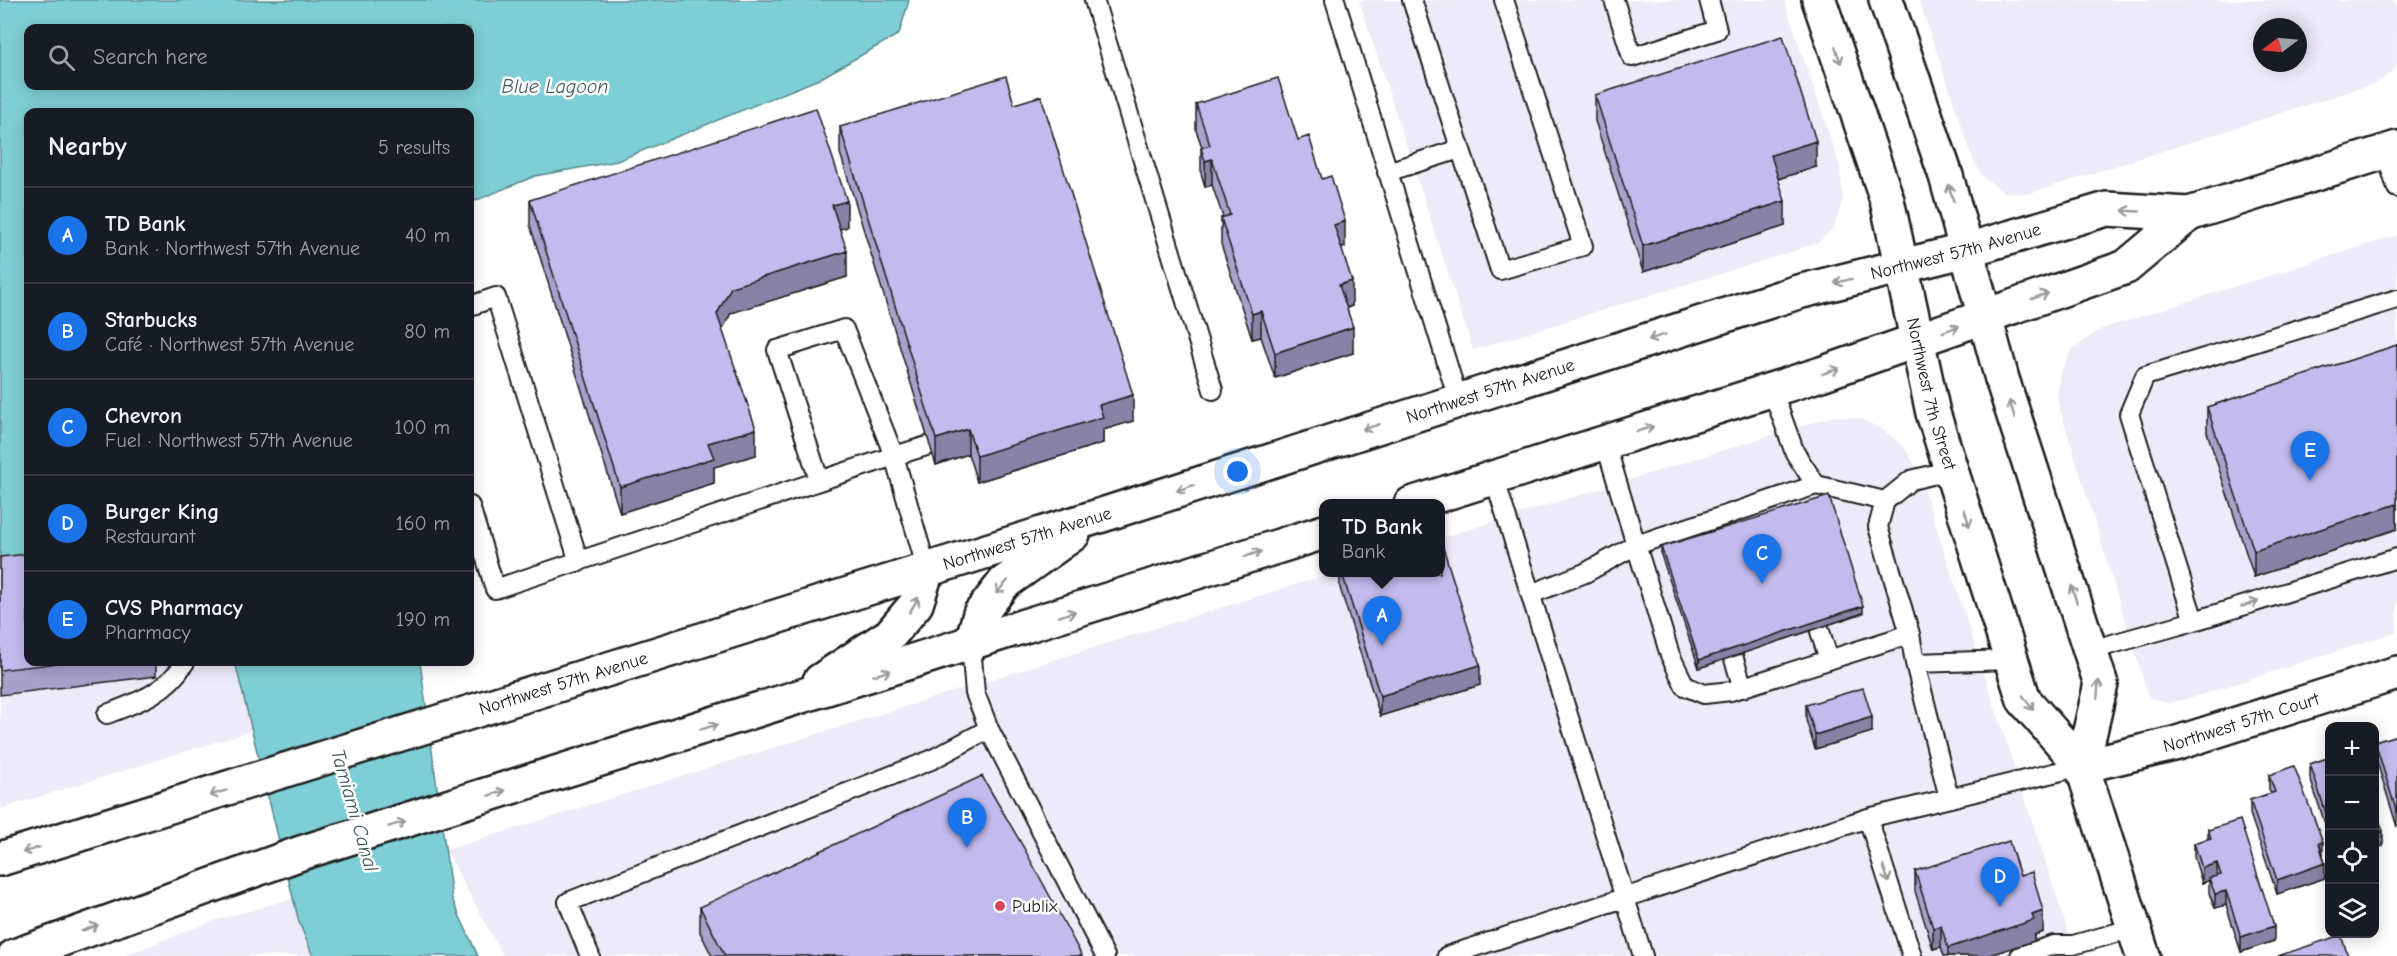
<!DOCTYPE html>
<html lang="en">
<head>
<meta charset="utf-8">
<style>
	:root { --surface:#171b24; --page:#242831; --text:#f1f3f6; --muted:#9ea1a6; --line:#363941; --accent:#1a73e8 }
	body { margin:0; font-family:"Comic Neue",sans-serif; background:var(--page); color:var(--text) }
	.controls { position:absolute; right:18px; bottom:18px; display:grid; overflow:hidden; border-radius:12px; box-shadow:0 3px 15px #0003 }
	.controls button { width:54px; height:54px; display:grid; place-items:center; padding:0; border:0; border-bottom:2px solid var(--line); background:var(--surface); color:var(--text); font:30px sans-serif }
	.compass { position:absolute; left:2253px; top:18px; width:54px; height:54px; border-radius:50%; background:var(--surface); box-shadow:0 3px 15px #0003; rotate:254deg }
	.you { position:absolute; left:1238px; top:472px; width:21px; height:21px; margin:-15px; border:4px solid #fff; border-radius:50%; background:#1a73e8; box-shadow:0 0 0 9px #1a73e833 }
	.badge { display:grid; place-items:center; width:39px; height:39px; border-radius:50%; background:var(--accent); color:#fff; font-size:20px; font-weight:700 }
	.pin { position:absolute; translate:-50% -50px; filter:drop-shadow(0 2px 3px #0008) }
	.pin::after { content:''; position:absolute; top:32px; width:21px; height:18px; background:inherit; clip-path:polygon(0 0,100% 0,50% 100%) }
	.popup { position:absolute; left:1319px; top:499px; width:126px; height:78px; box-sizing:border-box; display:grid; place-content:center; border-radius:12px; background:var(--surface); filter:drop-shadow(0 2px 4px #0005); font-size:20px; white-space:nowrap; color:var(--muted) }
	.popup b { font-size:22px; color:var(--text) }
	.popup::after { content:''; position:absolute; left:50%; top:100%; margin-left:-12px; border:12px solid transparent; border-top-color:var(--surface) }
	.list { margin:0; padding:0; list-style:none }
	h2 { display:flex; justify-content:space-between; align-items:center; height:78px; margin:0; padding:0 24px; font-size:26px }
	h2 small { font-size:20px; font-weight:400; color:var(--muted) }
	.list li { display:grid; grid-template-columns:39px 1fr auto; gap:18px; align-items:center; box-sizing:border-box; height:96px; padding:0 24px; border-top:2px solid var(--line) }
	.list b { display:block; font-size:22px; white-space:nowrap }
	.list p { margin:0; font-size:20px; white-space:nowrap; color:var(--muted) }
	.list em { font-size:20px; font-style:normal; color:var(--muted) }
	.icon { flex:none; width:33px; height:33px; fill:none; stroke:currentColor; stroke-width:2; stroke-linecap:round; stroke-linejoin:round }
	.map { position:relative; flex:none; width:2397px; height:956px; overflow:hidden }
	.search { position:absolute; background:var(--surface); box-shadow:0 3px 15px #0003; left:24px; top:24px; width:450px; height:66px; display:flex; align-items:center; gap:15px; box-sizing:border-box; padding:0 21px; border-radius:12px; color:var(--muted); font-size:22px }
	.panel { position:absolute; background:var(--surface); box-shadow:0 3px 15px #0003; left:24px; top:108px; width:450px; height:558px; border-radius:12px }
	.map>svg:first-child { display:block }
	.built { fill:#edebfa; fill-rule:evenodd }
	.water { fill:#7ecfd5; stroke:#57878b; stroke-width:1.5; fill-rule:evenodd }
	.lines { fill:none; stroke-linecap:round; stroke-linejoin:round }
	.lane-casing { stroke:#1c1c1c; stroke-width:22 }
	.street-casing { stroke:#1c1c1c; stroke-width:38 }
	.secondary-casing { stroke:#1c1c1c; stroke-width:38 }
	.lane { stroke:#fff; stroke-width:18 }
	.street { stroke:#fff; stroke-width:33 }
	.secondary { stroke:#fff; stroke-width:33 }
	.wall { fill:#a8a1cc; stroke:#1c1c1c; stroke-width:1.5 }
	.shaded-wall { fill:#8883a6; stroke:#1c1c1c; stroke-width:1.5 }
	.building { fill:#c3bbed; stroke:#1c1c1c; stroke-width:1.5 }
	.oneway { stroke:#999 }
	.poi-dot { fill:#d1495b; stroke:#fff; stroke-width:2 }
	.labels { text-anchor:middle; stroke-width:5; stroke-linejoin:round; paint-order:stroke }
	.street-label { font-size:18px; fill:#1c1c1c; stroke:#fff }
	.poi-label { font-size:18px; fill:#1c1c1c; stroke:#fff; text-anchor:start }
	.water-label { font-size:20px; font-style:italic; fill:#3e5b5d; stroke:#fff }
</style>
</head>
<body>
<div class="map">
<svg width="2397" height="956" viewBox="0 0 2397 956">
	<rect width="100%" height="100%" fill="#fff"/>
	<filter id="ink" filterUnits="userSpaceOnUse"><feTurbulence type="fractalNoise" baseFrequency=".0167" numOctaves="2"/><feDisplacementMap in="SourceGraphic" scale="12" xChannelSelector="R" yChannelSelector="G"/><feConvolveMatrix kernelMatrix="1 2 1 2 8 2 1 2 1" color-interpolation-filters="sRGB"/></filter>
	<g filter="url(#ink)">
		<path class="built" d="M 1359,0 L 1784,0 L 1840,167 L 1843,199 L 1834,227 L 1819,242 L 1794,251 L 1473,350 Z
			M 1919,0 L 2393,0 L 2397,10 L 2397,64 L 2392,72 L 2376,83 L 2028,194 L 2004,192 L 1984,178 L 1974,162 ZM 2262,27 L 2298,27 L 2298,63 L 2262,63 Z
			M 2397,235 L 2397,632 L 2194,697 L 2168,703 L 2149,698 L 2057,399 L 2060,372 L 2072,349 L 2101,329 Z
			M 1834,416 L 1861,419 L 1883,430 L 1904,447 L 1918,471 L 2076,956 L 503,956 L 446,850 L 1332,573 L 1440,572 L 1441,538 Z
			M 0,558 L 28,662 L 235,662 L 251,731 L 0,809 Z
			M 293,898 L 299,922 L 313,956 L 123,956 L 213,921 Z"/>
		<path class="water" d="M 0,0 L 909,0 L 899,34 L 819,79 L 617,161 L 535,176 L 470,203 L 470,112 L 28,112 L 28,554 L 0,558 ZM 28,28 L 470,28 L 470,86 L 28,86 Z
			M 235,662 L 420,662 L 452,899 L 478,956 L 313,956 L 299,922 Z"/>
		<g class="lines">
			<g class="lane-casing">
				<path id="lane" d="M 1094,0 L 1213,390
					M 1335,0 L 1458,399
					M 1412,0 L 1500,270 L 1583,246 L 1504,0
					M 1614,0 L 1632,57 L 1717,30 L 1709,0
					M 2385,151 L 2397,188
					M 1387,172 L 1460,149
					M 470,306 L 496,297 L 579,562
					M 1772,390 L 1795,453 L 1816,485 L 1885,501
					M 1605,442 L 1636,545 L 1816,485
					M 1952,470 L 1911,480 L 1885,501 L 1878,527 L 1910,634 L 1915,663 L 2012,660
					M 1494,477 L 1643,956
					M 819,480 L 777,350 L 844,329 L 894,456 L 930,445
					M 470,506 L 495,589 L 894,456 L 927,570
					M 1531,594 L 1585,573 L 1636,545 L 1670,655 L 1685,686 L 1704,694 L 1731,691 L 1910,634
					M 2194,621 L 2129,414 L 2145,376 L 2397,299
					M 1819,628 L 1829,660
					M 971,645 L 975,693 L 989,729 L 1105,956
					M 2091,650 L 2194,621 L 2397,558
					M 1733,656 L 1743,688
					M 1915,663 L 1949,798
					M 107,714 C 139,702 167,692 185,662
					M 1868,818 L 1912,956
					M 590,956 L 568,902 L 931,760 L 989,729
					M 1447,956 L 1868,818 L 2082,766
					M 2020,956 L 2054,945 L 2073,945 L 2134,928"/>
			</g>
			<g class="street-casing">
				<g id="street">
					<path id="s1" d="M 2082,766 L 2174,744 L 2397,673"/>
				</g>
			</g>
			<g class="secondary-casing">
				<g id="secondary">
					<path id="s2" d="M 1819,0 L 1887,200 L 1933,413 L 2024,700 L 2082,766 L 2143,956"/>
					<path d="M 1886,0 L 1946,176 L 2002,379 L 2101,684 L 2082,766"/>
					<path d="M 1411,504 L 1821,374 L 2126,267 L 2189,214"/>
					<path d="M 971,645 L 980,614 L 1004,583 L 1073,534"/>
					<path d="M 820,681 L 890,635 L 916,604 L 927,570"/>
					<path id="s3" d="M 0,859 L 1099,516 L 1798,292 L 1967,250 L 2107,209 L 2189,214 L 2397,148"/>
					<path d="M 15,956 L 301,853 L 1324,532"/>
				</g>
			</g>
			<use href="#lane" class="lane"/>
			<use href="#street" class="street"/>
			<use href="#secondary" class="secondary"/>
		</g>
		<path class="wall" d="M 1595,95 L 1816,167 L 1778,179 L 1785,226 L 1643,272 L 1595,121 Z
			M 1014,104 L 1133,421 L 1103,430 L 1103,443 L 977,482 L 968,454 L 936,465 L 840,153 L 840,127 Z
			M 1196,104 L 1298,140 L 1322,179 L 1345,247 L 1341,248 L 1352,306 L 1347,308 L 1353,353 L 1275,378 L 1261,337 L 1252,339 L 1221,244 L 1221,218 L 1223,217 L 1212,185 L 1205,187 L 1201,173 L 1201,148 L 1202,147 L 1196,130 Z
			M 530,200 L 847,227 L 840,229 L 847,277 L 731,313 L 722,330 L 756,455 L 714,467 L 714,483 L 620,513 L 530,225 Z
			M 2397,345 L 2397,529 L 2254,577 L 2207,432 L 2207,407 Z
			M 1661,547 L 1863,613 L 1699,668 L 1661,555 Z
			M 0,557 L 28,662 L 156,662 L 156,676 L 0,695 Z
			M 1340,573 L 1440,573 L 1480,685 L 1380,716 L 1340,588 Z
			M 1806,705 L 1872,732 L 1815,749 L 1806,720 Z
			M 2397,735 L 2397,827 L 2375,756 L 2375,742 Z
			M 2330,757 L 2330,839 L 2310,778 L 2310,764 Z
			M 2269,775 L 2323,854 L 2325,878 L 2277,894 L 2250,814 L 2250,800 L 2271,793 L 2269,789 Z
			M 2208,830 L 2274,941 L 2241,952 L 2226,905 L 2215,908 L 2209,893 L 2209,880 L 2202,883 L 2194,857 L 2194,843 L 2208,839 Z
			M 1915,871 L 2020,876 L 2043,932 L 2034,935 L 2034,941 L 1986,956 L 1944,956 L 1941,947 L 1933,949 L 1915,891 Z
			M 700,907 L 1082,956 L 712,956 L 700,932 Z"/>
		<path class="shaded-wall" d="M 1816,141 L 1816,167 L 1771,181 L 1771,155 Z
			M 1212,159 L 1212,185 L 1205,187 L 1205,161 Z
			M 847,201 L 847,227 L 832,231 L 832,205 Z
			M 1785,201 L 1785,226 L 1643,272 L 1643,246 Z
			M 1345,221 L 1345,247 L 1334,250 L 1334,225 Z
			M 847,251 L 847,277 L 731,313 L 717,340 L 717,314 L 731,287 Z
			M 1352,281 L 1352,306 L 1339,310 L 1339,285 Z
			M 1261,311 L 1261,337 L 1252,339 L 1252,314 Z
			M 1353,327 L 1353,353 L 1275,378 L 1275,353 Z
			M 1133,395 L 1133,421 L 1103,430 L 1103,443 L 977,482 L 977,456 L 1099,405 Z
			M 756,429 L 756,455 L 714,467 L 714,483 L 620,513 L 620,487 L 708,443 Z
			M 968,429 L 968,454 L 936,465 L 936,439 Z
			M 2397,504 L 2397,529 L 2254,577 L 2254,551 Z
			M 1863,606 L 1863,613 L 1699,668 L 1699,660 Z
			M 1480,665 L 1480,685 L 1380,716 L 1380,696 Z
			M 1872,717 L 1872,732 L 1815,749 L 1815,735 Z
			M 2383,831 L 2383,846 L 2374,849 L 2374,834 Z
			M 2323,842 L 2323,857 L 2319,843 Z
			M 2376,855 L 2376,870 L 2374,870 L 2374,856 Z
			M 2217,863 L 2217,878 L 2202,883 L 2202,868 Z
			M 2325,863 L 2325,878 L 2277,894 L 2277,880 Z
			M 2226,891 L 2226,905 L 2215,908 L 2215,894 Z
			M 2043,911 L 2043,932 L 2034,935 L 2034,941 L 1986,956 L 1948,956 L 1948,948 Z
			M 1941,926 L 1941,947 L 1933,949 L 1933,928 Z
			M 2274,926 L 2274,941 L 2241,952 L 2241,937 Z"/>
		<path class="building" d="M 1783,36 L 1816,141 L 1771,155 L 1785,201 L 1643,246 L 1595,95 Z
			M 1006,76 L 1014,104 L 1041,96 L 1133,395 L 1099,405 L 1103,417 L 977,456 L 968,429 L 936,439 L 840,127 Z
			M 1278,78 L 1298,140 L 1309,136 L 1322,179 L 1331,176 L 1345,221 L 1334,225 L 1352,281 L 1339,285 L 1353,327 L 1275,353 L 1261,311 L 1252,314 L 1221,218 L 1230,215 L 1212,159 L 1205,161 L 1201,148 L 1210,145 L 1196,104 Z
			M 816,108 L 847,201 L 832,205 L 847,251 L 731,287 L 717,314 L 756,429 L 708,443 L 714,458 L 620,487 L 530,200 Z
			M 2397,345 L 2397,504 L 2254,551 L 2207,407 Z
			M 1829,496 L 1863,606 L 1699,660 L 1661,547 Z
			M 1440,538 L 1480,665 L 1380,696 L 1342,573 L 1440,573 Z
			M 28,554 L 28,662 L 68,662 L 0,670 L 0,557 Z
			M 1863,688 L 1872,717 L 1815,735 L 1806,705 Z
			M 2397,735 L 2397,813 L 2375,742 Z
			M 2330,757 L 2330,825 L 2310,764 Z
			M 2294,766 L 2323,842 L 2319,843 L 2325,863 L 2277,880 L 2250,800 L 2275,792 L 2269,775 Z
			M 982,776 L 1024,848 L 1082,956 L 725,956 L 700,907 Z
			M 2374,805 L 2383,831 L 2374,834 Z
			M 2240,820 L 2274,926 L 2241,937 L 2226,891 L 2215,894 L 2209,878 L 2221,875 L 2217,863 L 2202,868 L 2194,843 L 2211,838 L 2208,830 Z
			M 2009,841 L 2020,876 L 2032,872 L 2043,911 L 2032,915 L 2034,920 L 1948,948 L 1941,926 L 1933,928 L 1915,871 Z
			M 2341,935 L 2348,956 L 2278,956 Z"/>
		<defs><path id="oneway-shaft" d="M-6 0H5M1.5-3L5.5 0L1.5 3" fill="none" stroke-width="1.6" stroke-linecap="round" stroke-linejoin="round" transform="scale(1.5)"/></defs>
		<g class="oneway">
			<use href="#oneway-shaft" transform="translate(1838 55) rotate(71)"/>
			<use href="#oneway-shaft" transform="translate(1951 193) rotate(-106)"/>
			<use href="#oneway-shaft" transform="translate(2131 211) rotate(-177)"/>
			<use href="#oneway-shaft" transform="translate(1843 281) rotate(166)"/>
			<use href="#oneway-shaft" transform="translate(2040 296) rotate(-20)"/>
			<use href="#oneway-shaft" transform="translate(1951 329) rotate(-20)"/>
			<use href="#oneway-shaft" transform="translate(1657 337) rotate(163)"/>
			<use href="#oneway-shaft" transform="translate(1831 371) rotate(-19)"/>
			<use href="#oneway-shaft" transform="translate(2012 409) rotate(-108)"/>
			<use href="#oneway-shaft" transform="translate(1371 427) rotate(162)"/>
			<use href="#oneway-shaft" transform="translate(1645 429) rotate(-17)"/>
			<use href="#oneway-shaft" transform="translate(1185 488) rotate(162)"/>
			<use href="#oneway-shaft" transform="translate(1967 518) rotate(73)"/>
			<use href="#oneway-shaft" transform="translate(1253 554) rotate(-18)"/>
			<use href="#oneway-shaft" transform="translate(1002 587) rotate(132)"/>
			<use href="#oneway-shaft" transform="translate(2074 594) rotate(-107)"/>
			<use href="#oneway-shaft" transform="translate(2250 604) rotate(-17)"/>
			<use href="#oneway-shaft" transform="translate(914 605) rotate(-59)"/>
			<use href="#oneway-shaft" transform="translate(1067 614) rotate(-18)"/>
			<use href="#oneway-shaft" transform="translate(882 673) rotate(-17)"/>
			<use href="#oneway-shaft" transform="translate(2098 689) rotate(-85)"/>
			<use href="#oneway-shaft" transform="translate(2028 703) rotate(55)"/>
			<use href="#oneway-shaft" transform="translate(709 727) rotate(-17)"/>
			<use href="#oneway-shaft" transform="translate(218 793) rotate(163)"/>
			<use href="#oneway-shaft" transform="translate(497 793) rotate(-17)"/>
			<use href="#oneway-shaft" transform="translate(397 824) rotate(-17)"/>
			<use href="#oneway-shaft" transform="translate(31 850) rotate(163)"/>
			<use href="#oneway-shaft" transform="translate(1886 874) rotate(72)"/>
			<use href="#oneway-shaft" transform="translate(90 928) rotate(-20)"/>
		</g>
	</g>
	<circle class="poi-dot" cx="1000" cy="906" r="6"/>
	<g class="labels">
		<g class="street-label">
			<text dy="6" stroke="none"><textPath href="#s3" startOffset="2048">Northwest 57th Avenue</textPath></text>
			<text dy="6" stroke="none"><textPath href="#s3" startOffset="1562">Northwest 57th Avenue</textPath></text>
			<text dy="6" stroke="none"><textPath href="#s2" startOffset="410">Northwest 7th Street</textPath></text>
			<text dy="6" stroke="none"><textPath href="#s3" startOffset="1076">Northwest 57th Avenue</textPath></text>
			<text dy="6" stroke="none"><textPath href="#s3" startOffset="590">Northwest 57th Avenue</textPath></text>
			<text dy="6" stroke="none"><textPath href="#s1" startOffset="165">Northwest 57th Court</textPath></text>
		</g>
		<g class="poi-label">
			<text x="1012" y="912">Publix</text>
		</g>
		<g class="water-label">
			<text x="555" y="93">Blue Lagoon</text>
			<text transform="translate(355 810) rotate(74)" y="7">Tamiami Canal</text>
		</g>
	</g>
</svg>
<div class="controls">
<button>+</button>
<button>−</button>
<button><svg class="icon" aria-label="locate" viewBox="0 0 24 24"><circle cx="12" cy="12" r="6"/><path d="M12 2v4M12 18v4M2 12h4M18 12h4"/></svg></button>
<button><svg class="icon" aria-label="layers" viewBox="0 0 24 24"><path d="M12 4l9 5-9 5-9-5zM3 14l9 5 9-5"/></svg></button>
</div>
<svg class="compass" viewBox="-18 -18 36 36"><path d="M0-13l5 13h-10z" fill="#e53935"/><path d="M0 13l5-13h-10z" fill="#9ea1a6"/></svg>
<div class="you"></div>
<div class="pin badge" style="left:1382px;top:646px">A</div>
<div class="popup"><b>TD Bank</b>Bank</div>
<div class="pin badge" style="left:967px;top:848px">B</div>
<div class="pin badge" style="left:1762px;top:584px">C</div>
<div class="pin badge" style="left:2000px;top:907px">D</div>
<div class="pin badge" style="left:2310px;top:481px">E</div>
<div class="search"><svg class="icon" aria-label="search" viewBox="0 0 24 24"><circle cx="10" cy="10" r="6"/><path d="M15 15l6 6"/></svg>Search here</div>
<section class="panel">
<h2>Nearby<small>5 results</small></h2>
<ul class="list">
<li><span class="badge">A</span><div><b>TD Bank</b><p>Bank · Northwest 57th Avenue</p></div><em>40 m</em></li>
<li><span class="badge">B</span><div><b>Starbucks</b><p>Café · Northwest 57th Avenue</p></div><em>80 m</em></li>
<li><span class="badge">C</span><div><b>Chevron</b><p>Fuel · Northwest 57th Avenue</p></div><em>100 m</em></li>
<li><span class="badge">D</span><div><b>Burger King</b><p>Restaurant</p></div><em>160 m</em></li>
<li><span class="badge">E</span><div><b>CVS Pharmacy</b><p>Pharmacy</p></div><em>190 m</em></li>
</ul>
</section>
</div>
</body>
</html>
